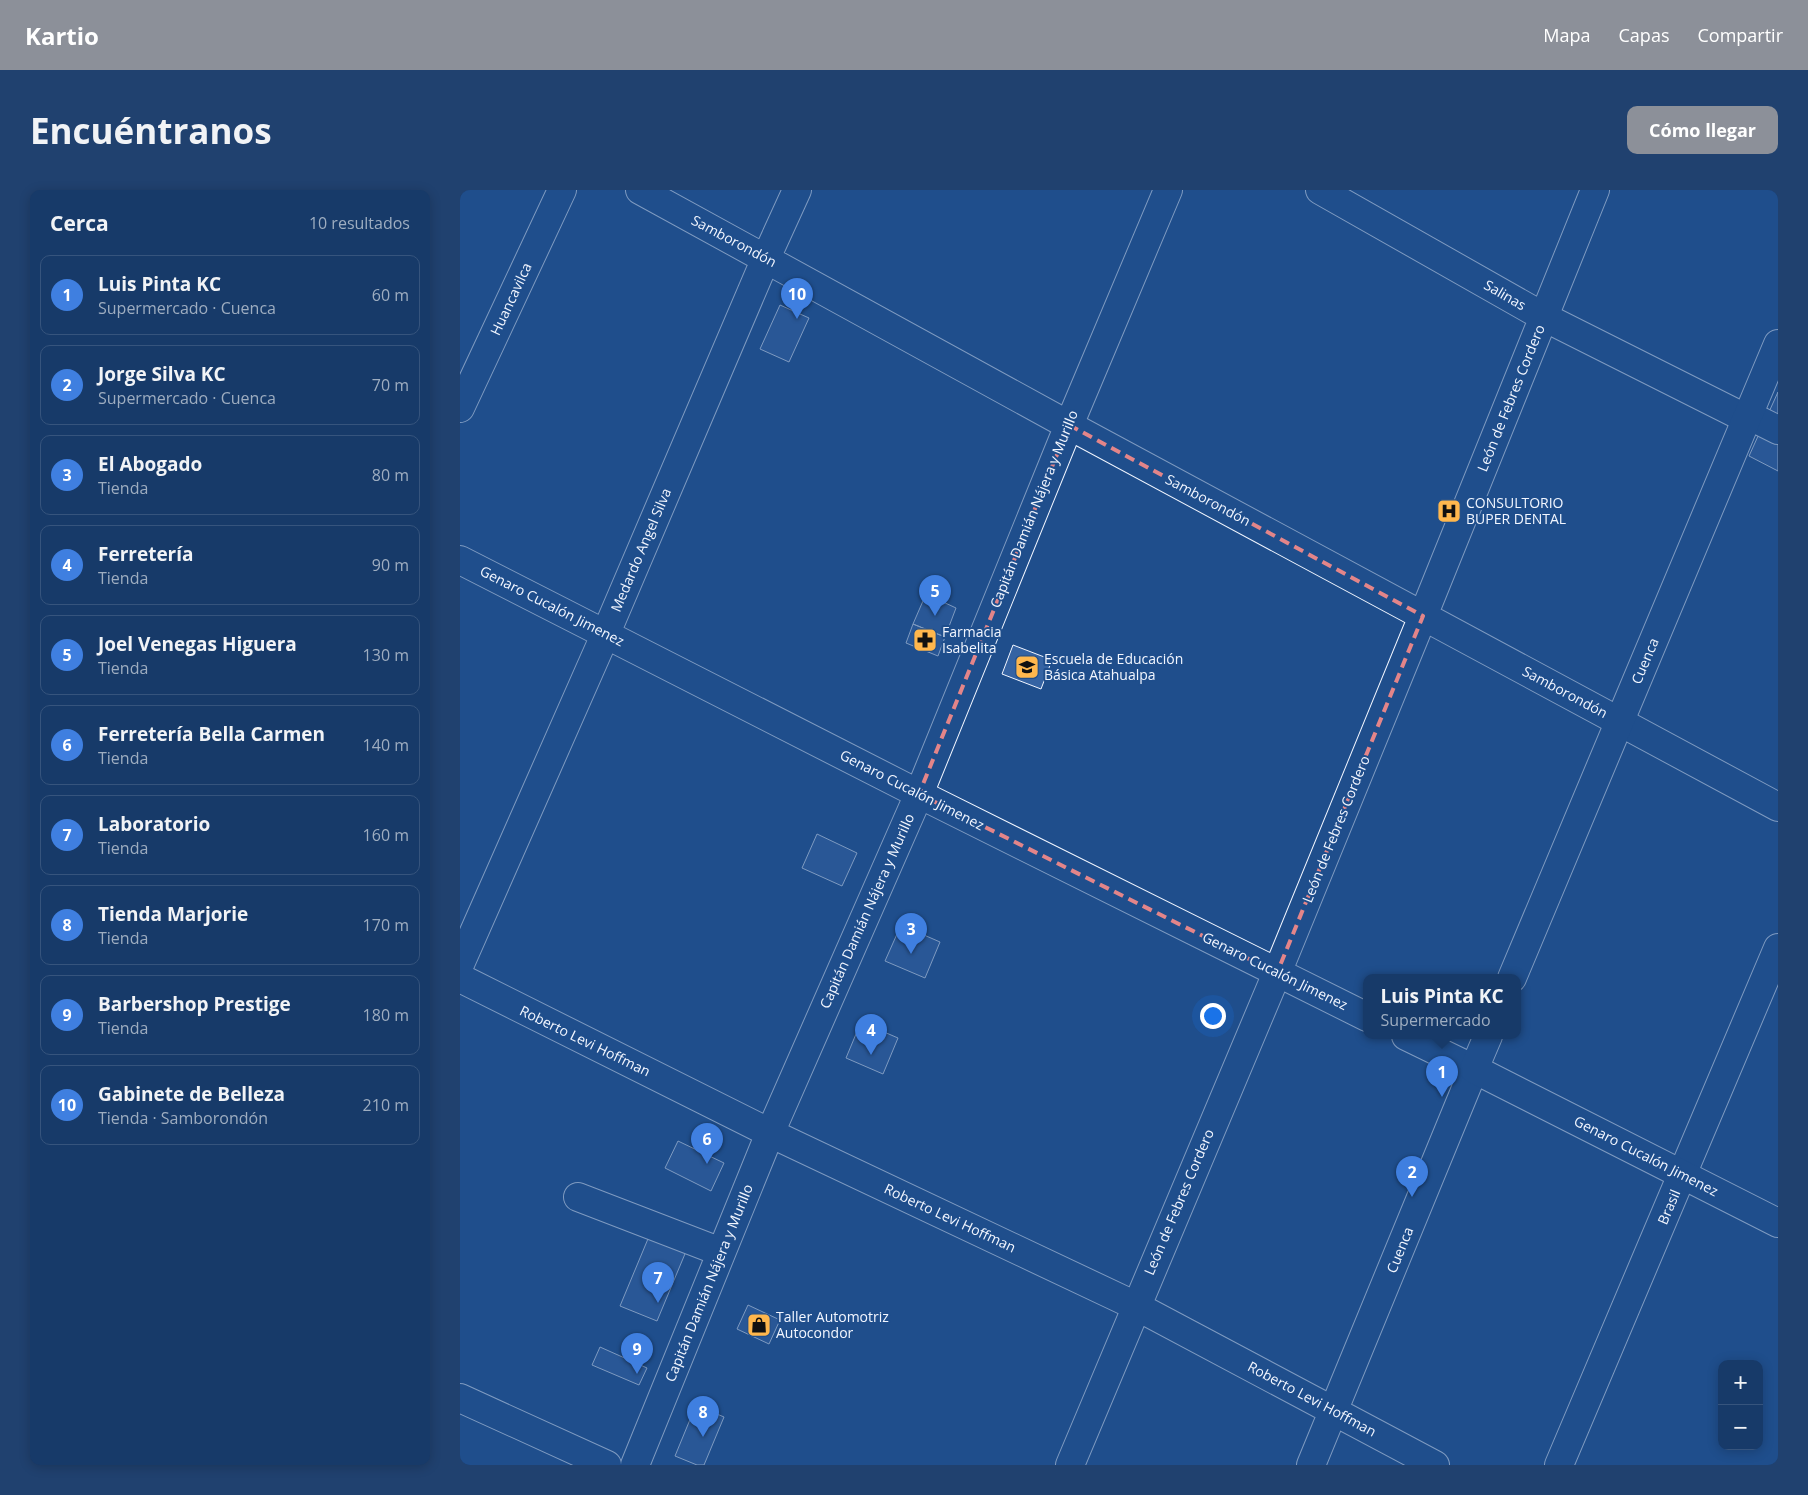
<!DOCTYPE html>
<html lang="es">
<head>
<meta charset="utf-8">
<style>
	:root { --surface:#173a69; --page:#20416f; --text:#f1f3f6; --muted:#9eadc0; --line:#36547d; --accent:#8c9099 }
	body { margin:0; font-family:"Open Sans",sans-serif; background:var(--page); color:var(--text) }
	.controls { position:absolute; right:15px; bottom:15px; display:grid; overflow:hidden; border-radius:10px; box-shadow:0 2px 12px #0003 }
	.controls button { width:45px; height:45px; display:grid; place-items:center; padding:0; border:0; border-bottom:1px solid var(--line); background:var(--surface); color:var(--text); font:25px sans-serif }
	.you { position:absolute; left:752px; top:825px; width:18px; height:18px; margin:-12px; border:4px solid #fff; border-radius:50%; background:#1a73e8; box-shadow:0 0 0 8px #1a73e833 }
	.badge { display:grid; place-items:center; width:32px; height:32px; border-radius:50%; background:var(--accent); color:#fff; font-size:16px; font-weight:700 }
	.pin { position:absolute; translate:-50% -41px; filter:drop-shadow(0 1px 2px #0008) }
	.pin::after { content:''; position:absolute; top:26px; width:18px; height:15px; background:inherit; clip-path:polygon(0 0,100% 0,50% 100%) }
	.popup { position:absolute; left:903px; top:784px; width:158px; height:65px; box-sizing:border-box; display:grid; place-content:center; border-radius:10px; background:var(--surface); filter:drop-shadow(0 1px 4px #0005); font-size:16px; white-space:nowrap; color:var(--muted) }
	.popup b { font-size:19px; color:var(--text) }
	.popup::after { content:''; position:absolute; left:50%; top:100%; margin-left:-10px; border:10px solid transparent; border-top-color:var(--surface) }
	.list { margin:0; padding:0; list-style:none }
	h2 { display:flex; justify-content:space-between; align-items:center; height:65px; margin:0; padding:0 20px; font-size:21px }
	h2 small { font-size:16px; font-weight:400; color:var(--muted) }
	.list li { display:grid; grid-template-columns:32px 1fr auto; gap:15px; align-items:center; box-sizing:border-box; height:80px; margin:0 10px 10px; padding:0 10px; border:1px solid var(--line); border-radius:10px }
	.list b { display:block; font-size:19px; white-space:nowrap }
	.list p { margin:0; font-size:16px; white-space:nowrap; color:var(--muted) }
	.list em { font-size:16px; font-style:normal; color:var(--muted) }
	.map { position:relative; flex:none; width:1318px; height:1275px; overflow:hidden; border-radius:10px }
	header { display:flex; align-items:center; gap:30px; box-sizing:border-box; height:70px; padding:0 25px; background:var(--accent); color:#fff }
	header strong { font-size:24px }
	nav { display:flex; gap:28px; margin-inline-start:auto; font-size:18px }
	.intro { display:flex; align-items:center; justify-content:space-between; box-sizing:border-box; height:120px; padding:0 30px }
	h1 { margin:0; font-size:35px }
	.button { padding:12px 22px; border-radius:10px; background:var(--accent); color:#fff; font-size:18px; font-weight:700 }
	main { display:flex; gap:30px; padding:0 30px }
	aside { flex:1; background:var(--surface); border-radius:10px; box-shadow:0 2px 12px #0003 }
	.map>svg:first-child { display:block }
	.building { fill:#3563a3; stroke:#f2f6ff }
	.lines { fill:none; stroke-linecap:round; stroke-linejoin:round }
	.minor-casing { stroke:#f2f6ff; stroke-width:30 }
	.major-casing { stroke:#f2f6ff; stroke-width:30 }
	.minor { stroke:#1f4e8c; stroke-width:28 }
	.major { stroke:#1f4e8c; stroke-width:28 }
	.marked { fill:none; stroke:#e38589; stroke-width:4; stroke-dasharray:10 6; stroke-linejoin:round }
	.labels { text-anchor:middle; stroke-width:4; stroke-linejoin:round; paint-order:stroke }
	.street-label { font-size:14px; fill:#f2f6ff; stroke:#1f4e8c }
	.poi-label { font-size:14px; fill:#f2f6ff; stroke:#1f4e8c; text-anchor:start }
</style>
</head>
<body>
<header>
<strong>Kartio</strong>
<nav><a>Mapa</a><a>Capas</a><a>Compartir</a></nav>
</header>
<div class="intro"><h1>Encuéntranos</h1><a class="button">Cómo llegar</a></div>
<main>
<aside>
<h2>Cerca<small>10 resultados</small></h2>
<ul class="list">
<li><span class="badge" style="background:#3f7fe0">1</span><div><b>Luis Pinta KC</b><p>Supermercado · Cuenca</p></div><em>60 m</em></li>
<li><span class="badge" style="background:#3f7fe0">2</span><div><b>Jorge Silva KC</b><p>Supermercado · Cuenca</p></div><em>70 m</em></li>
<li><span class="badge" style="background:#3f7fe0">3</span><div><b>El Abogado</b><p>Tienda</p></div><em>80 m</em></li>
<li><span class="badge" style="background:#3f7fe0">4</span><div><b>Ferretería</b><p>Tienda</p></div><em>90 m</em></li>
<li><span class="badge" style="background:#3f7fe0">5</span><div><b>Joel Venegas Higuera</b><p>Tienda</p></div><em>130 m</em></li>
<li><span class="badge" style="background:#3f7fe0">6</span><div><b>Ferretería Bella Carmen</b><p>Tienda</p></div><em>140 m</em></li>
<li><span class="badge" style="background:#3f7fe0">7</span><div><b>Laboratorio</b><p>Tienda</p></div><em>160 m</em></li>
<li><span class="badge" style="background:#3f7fe0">8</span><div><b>Tienda Marjorie</b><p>Tienda</p></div><em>170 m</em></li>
<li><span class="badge" style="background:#3f7fe0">9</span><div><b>Barbershop Prestige</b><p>Tienda</p></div><em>180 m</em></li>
<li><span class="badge" style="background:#3f7fe0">10</span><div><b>Gabinete de Belleza</b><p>Tienda · Samborondón</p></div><em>210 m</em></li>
</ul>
</aside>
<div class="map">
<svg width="1318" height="1275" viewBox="0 0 1318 1275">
	<rect width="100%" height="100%" fill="#1f4e8c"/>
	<path class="building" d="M 320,115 L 349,128 L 329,172 L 300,159 Z
		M 1318,202 L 1318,281 L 1289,266 Z
		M 466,404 L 496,418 L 485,447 L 453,434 Z
		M 453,434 L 485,447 L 478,466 L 446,453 Z
		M 553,455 L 592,470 L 581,499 L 542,484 Z
		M 357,644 L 397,663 L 382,696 L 342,678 Z
		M 441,735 L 480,752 L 465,788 L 425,771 Z
		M 401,832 L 438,848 L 423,884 L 386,868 Z
		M 218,951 L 264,973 L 251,1001 L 205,978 Z
		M 190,1044 L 227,1059 L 197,1131 L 160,1116 Z
		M 288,1115 L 320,1130 L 309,1154 L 277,1139 Z
		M 140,1157 L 187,1178 L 179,1195 L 132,1175 Z
		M 236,1215 L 264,1227 L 244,1275 L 237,1275 L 215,1266 Z"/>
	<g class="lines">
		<g class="minor-casing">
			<path id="minor" d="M 180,0 L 601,231 L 1318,617
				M 860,0 L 1084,127 L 1287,229 L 1300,231 L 1318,240
				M 0,218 L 102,0
				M 0,370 L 459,604 L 907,827
				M 0,774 L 146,443 L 306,68 L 337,0
				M 0,788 L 310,943 L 676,1116 L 975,1275
				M 118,1007 L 261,1062
				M 0,1208 L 147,1275
				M 175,1275 L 310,943 L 459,604 L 609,235 L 708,0
				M 610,1275 L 817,783 L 963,426 L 1135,0
				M 851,1275 L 1014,879 L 946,846
				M 1099,1275 L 1318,758"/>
		</g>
		<g class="major-casing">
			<path id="major" d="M 1052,788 L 1318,154
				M 1028,846 L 1014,879 L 1318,1033"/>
		</g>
		<use href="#minor" class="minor"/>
		<use href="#major" class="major"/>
	</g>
	<path d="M0 0H1318V1275H0ZM 609,235 L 963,426 L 817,783 L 459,604 Z" fill="#1f4e8c" fill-opacity=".55" fill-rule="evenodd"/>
	<path class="marked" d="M 609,235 L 963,426 L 817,783 L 459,604 Z"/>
	<defs>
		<g id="hospital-square" transform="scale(1.25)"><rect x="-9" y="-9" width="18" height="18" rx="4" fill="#ffb74d" stroke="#1f4e8c"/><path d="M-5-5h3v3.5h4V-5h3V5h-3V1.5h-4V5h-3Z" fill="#111"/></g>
		<g id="pharmacy-square" transform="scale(1.25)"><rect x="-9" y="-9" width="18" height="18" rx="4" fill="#ffb74d" stroke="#1f4e8c"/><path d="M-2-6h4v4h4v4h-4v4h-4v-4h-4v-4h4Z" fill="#111"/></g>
		<g id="school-square" transform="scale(1.25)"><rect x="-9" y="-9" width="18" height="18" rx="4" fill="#ffb74d" stroke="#1f4e8c"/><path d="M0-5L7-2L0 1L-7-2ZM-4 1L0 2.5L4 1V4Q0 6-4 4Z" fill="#111"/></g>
		<g id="shop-square" transform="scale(1.25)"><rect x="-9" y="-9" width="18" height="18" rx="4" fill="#ffb74d" stroke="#1f4e8c"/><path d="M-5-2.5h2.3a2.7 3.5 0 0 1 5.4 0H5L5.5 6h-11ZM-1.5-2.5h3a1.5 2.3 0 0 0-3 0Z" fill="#111"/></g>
	</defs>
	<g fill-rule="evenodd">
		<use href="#hospital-square" x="989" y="321"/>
		<use href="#pharmacy-square" x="465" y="450"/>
		<use href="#school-square" x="567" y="477"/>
		<use href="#shop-square" x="299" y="1135"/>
	</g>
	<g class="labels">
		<g class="street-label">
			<text transform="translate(274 51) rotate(28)" y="5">Samborondón</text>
			<text transform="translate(1045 105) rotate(30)" y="5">Salinas</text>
			<text transform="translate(51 109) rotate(-65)" y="5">Huancavilca</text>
			<text transform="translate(1051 208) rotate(-68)" y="5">León de Febres Cordero</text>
			<text transform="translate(748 310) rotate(28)" y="5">Samborondón</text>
			<text transform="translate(574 319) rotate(-68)" y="5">Capitán Damián Nájera y Murillo</text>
			<text transform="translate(181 360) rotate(-67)" y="5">Medardo Angel Silva</text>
			<text transform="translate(92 416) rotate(27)" y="5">Genaro Cucalón Jimenez</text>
			<text transform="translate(1185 471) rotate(-67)" y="5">Cuenca</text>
			<text transform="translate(1105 502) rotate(28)" y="5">Samborondón</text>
			<text transform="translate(452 600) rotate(27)" y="5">Genaro Cucalón Jimenez</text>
			<text transform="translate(876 639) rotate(-68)" y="5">León de Febres Cordero</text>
			<text transform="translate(407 721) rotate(-66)" y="5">Capitán Damián Nájera y Murillo</text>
			<text transform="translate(815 781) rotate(26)" y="5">Genaro Cucalón Jimenez</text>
			<text transform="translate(125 851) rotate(26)" y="5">Roberto Levi Hoffman</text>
			<text transform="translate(1186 966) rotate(27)" y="5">Genaro Cucalón Jimenez</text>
			<text transform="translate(719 1012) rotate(-67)" y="5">León de Febres Cordero</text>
			<text transform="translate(1209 1017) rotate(-67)" y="5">Brasil</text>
			<text transform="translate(490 1028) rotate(25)" y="5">Roberto Levi Hoffman</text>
			<text transform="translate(940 1060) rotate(-68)" y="5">Cuenca</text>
			<text transform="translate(249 1093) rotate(-68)" y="5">Capitán Damián Nájera y Murillo</text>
			<text transform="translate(852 1209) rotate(28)" y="5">Roberto Levi Hoffman</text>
		</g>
		<g class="poi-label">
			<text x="1006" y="318">CONSULTORIO<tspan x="1006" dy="16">BUPER DENTAL</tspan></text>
			<text x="482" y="447">Farmacia<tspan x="482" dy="16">Isabelita</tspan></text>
			<text x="584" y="474">Escuela de Educación<tspan x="584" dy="16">Básica Atahualpa</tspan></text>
			<text x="316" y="1132">Taller Automotriz<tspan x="316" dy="16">Autocondor</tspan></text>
		</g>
	</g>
</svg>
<div class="controls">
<button>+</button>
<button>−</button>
</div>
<div class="you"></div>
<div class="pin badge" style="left:982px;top:907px;background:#3f7fe0">1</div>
<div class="popup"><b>Luis Pinta KC</b>Supermercado</div>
<div class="pin badge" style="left:952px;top:1007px;background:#3f7fe0">2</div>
<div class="pin badge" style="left:451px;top:764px;background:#3f7fe0">3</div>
<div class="pin badge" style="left:411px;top:865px;background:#3f7fe0">4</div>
<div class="pin badge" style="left:475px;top:426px;background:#3f7fe0">5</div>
<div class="pin badge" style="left:247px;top:974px;background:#3f7fe0">6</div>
<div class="pin badge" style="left:198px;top:1113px;background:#3f7fe0">7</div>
<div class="pin badge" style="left:243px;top:1247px;background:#3f7fe0">8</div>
<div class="pin badge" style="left:177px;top:1184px;background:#3f7fe0">9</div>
<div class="pin badge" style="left:337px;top:129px;background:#3f7fe0">10</div>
</div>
</main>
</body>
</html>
